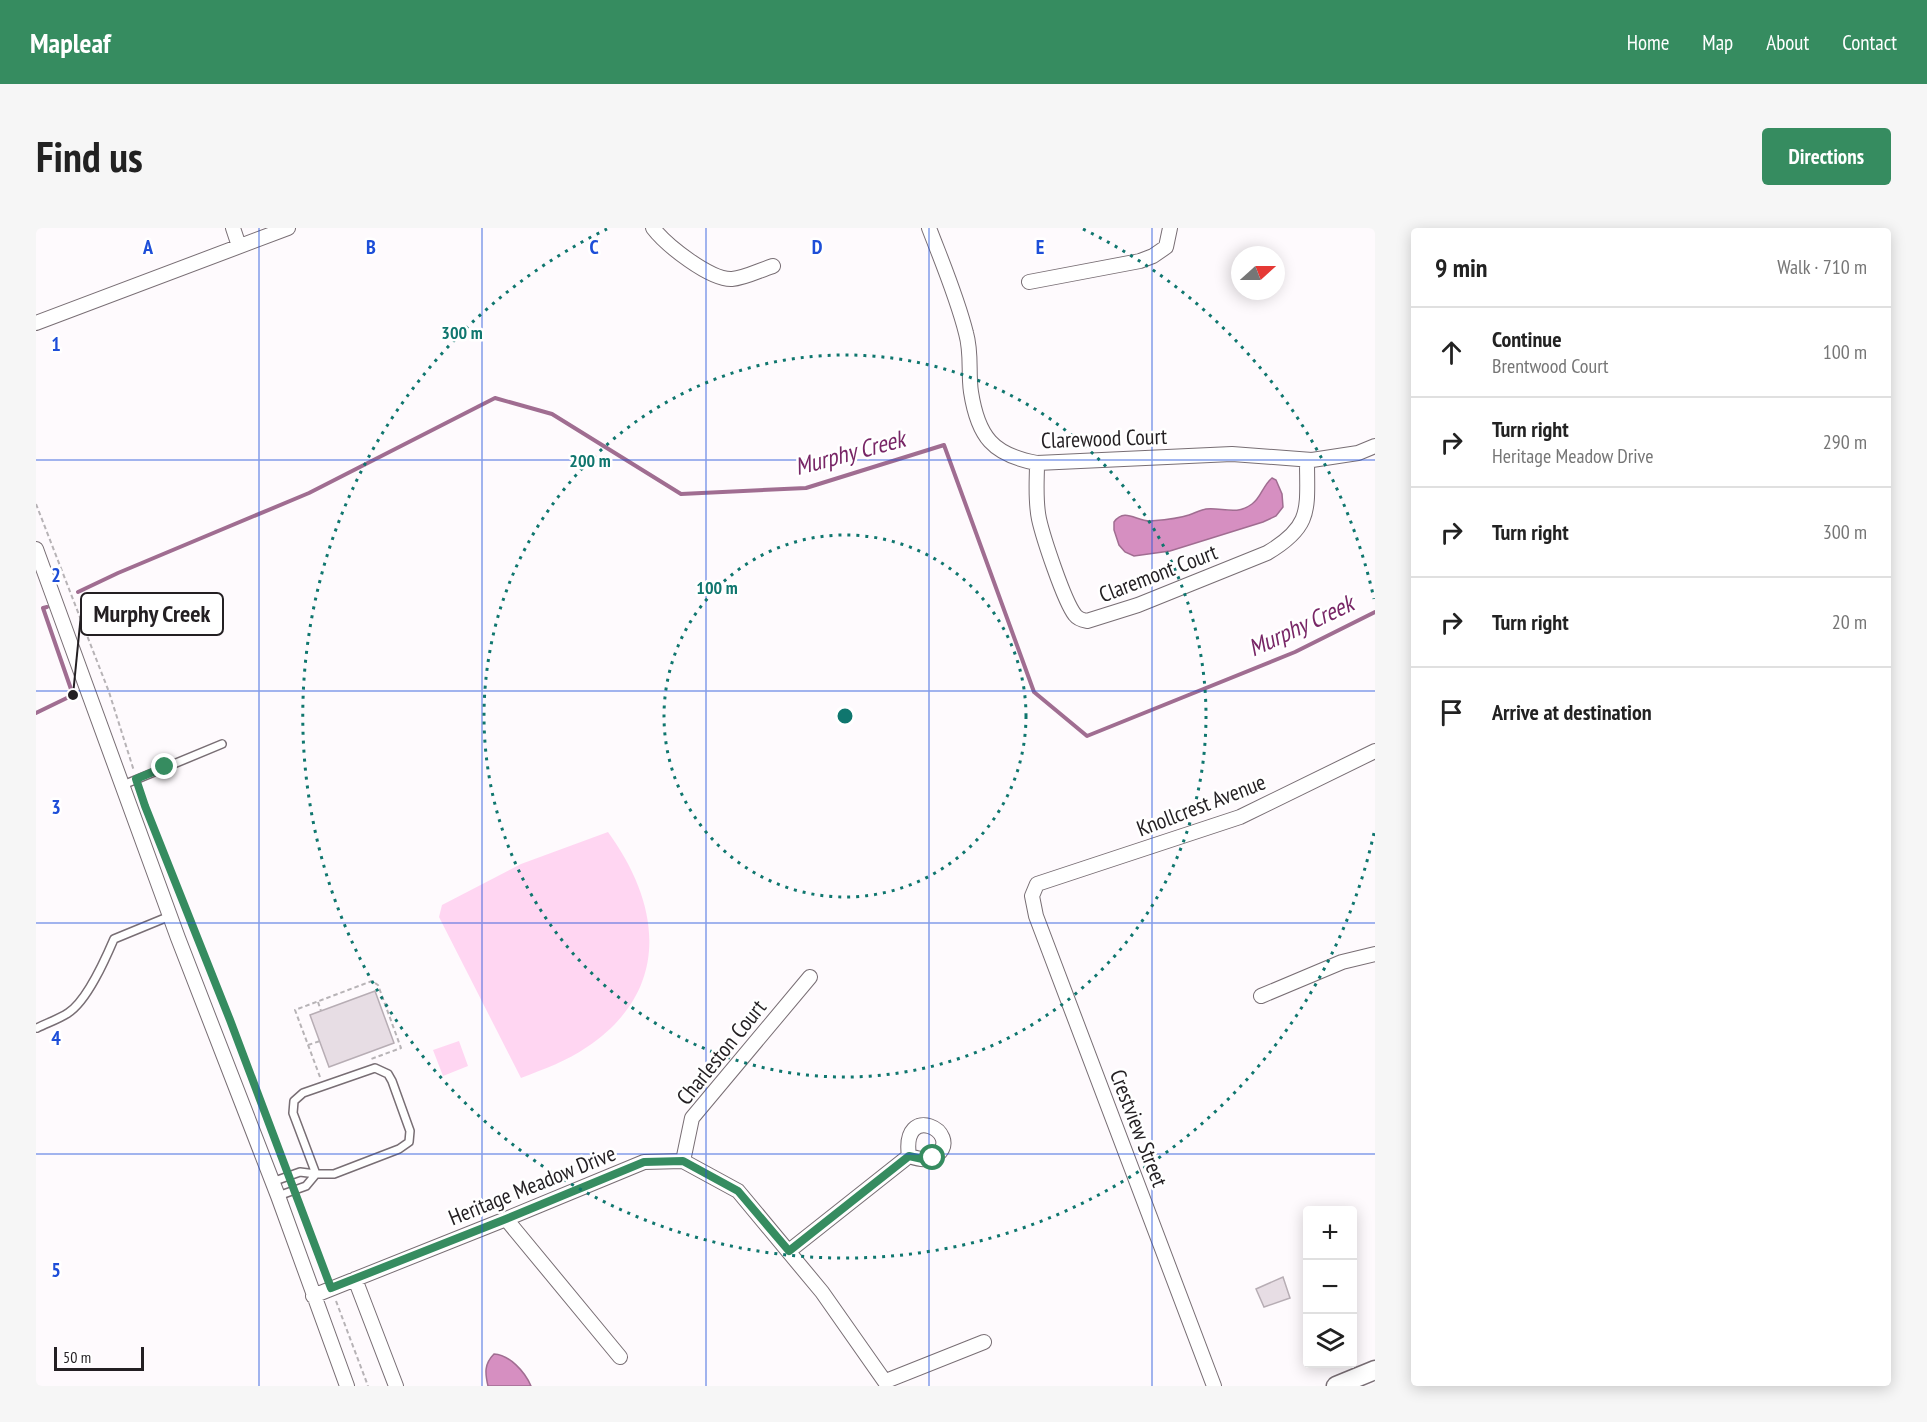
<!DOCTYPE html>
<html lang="en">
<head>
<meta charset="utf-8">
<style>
	:root { --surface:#fff; --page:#f6f6f6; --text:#222; --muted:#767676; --line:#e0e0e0; --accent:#368c60 }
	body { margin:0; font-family:"PT Sans Narrow",sans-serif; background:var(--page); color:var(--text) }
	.controls { position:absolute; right:18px; bottom:18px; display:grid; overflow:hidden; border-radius:6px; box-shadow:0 3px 15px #0003 }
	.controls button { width:54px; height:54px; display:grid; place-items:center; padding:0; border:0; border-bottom:2px solid var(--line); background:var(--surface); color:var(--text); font:30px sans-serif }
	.compass { position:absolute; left:1195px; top:18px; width:54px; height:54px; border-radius:50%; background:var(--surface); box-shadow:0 3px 15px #0003; rotate:69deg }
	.scale { position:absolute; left:18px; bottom:15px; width:90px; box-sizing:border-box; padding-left:6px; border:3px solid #231f22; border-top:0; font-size:16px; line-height:21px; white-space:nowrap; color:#231f22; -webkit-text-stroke:4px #fff; paint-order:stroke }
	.stop { position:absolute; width:18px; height:18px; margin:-14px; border:4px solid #368c60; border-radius:50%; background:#fff }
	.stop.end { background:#368c60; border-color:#fff; box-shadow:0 2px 6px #0008 }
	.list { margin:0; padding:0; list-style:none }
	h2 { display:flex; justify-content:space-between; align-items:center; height:78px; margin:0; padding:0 24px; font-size:26px }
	h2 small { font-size:20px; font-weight:400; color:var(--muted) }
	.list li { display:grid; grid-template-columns:39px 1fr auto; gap:18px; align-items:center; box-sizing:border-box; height:90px; padding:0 24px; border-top:2px solid var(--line) }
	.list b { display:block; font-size:22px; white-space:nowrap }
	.list p { margin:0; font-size:20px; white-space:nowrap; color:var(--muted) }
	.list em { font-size:20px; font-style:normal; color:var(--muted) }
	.icon { flex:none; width:33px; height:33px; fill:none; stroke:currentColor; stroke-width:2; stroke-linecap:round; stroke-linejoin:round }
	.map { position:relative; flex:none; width:1339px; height:1158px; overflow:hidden; border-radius:6px }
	header { display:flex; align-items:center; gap:36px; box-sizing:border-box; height:84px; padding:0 30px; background:var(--accent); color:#fff }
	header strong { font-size:28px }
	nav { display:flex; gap:33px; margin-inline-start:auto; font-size:21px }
	.intro { display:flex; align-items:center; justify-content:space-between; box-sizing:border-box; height:144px; padding:0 36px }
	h1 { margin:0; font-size:42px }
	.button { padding:15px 27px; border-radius:6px; background:var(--accent); color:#fff; font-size:21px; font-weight:700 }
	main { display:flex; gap:36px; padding:0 36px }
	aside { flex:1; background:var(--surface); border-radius:6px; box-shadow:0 3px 15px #0003 }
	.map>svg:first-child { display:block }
	.green { fill:#ffd6f2 }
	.water { fill:#d68fc1; stroke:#a06d91; stroke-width:1.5 }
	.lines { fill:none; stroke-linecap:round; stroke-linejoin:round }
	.stream { stroke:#a06d91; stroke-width:4 }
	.building { fill:#e7dde4; stroke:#b7adb4; stroke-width:1.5 }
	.lane-casing { stroke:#786e74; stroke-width:10 }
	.street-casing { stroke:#786e74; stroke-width:16 }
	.secondary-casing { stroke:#786e74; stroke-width:21 }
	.path { stroke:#b7b3b6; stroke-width:2; stroke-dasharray:4.5 3; stroke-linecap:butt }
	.lane { stroke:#fff; stroke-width:7 }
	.street { stroke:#fff; stroke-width:14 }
	.secondary { stroke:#fff; stroke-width:18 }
	.route { stroke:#368c60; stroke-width:8 }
	.grid { fill:none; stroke:#1d4ed8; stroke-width:1.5; stroke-opacity:0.55 }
	.ring { fill:none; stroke:#0f766e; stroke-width:3; stroke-dasharray:3 6 }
	.labels { text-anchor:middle; stroke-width:5; stroke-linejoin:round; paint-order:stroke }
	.street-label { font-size:22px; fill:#231f22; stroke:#fff }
	.water-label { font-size:24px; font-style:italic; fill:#782666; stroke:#fff }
	.grid-label { font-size:20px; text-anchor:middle; font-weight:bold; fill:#1d4ed8; stroke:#fff; stroke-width:5; stroke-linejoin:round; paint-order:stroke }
	.centre { fill:#0f766e; stroke:#fff; stroke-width:3 }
	.ring-label { font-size:18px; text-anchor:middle; font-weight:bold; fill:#0f766e; stroke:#fff; stroke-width:5; stroke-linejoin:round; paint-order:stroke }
	.leader { fill:none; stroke:#231f22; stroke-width:2 }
	.callout-dot { fill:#231f22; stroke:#fff; stroke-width:2 }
	.callout { fill:#fff; stroke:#231f22; stroke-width:2 }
	.callout-label { font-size:24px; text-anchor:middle; font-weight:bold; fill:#231f22 }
</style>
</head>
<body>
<header>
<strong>Mapleaf</strong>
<nav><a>Home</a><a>Map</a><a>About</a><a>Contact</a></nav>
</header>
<div class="intro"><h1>Find us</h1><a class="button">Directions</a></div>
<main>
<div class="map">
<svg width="1339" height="1158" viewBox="0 0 1339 1158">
	<rect width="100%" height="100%" fill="#fefafd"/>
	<path class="green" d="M 572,604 C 626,678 635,763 551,819 C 531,833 508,841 485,850 L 403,689 L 406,677 L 485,636 Z
		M 423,813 L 432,838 L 407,848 L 397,822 Z"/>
	<path class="water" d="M 1236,250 L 1240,252 L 1246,266 L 1247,279 L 1240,288 L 1227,294 L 1134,323 L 1098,328 L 1089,324 L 1083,317 L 1078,302 L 1078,294 C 1089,279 1101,294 1115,293 C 1127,292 1141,291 1153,287 C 1159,285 1164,282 1170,281 C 1186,279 1200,288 1216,276 C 1225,270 1227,257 1236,250 Z
		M 458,1126 C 474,1127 489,1144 495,1158 L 452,1158 C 449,1145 448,1136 458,1126 Z"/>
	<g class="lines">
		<path class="stream" d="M 42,364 L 82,345 L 273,265 L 459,170 L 516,186 L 645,266 L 770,260 L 908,217 L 998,464 L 1051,508 L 1259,424 L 1339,384
			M 0,485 L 37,467 L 7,380 L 11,379"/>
	</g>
	<path class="building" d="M 339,763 L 358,815 L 293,839 L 274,787 Z
		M 1247,1049 L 1254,1070 L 1228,1079 L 1220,1061 Z"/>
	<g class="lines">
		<g class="lane-casing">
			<path id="lane" d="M 87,557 L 186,516
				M 1,800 C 11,795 23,791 32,785 C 51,773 69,732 78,711 L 134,688
				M 339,840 L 352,846 L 356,853 L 374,903 L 373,914 L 363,921 L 298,946 L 280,946 L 257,885 L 258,873 L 267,865 Z
				M 236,954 L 264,944 L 280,946 L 270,958 L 242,968"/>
		</g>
		<g class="street-casing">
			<path id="street" d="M 197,0 L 203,18
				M 617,0 C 630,17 674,52 696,51 C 709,50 724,42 737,38
				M 893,0 C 906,34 921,69 930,105 C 936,126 932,144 935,164 C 942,209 957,227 1001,235 L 1196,226 L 1276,232 L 1322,225 L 1339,218
				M 993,54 L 1104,33 L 1117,28 L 1130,19 L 1134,0
				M 0,95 L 252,0
				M 1001,235 C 1001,253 999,272 1003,291 C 1007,309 1028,373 1039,387 C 1042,391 1046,392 1051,393 L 1102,377 L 1231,325 C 1277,298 1271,281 1271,232
				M 0,321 L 142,710 L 242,968 L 311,1158
				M 1225,768 L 1306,734 L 1339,726
				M 647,933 L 656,890 L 774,749
				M 470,991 L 584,1129
				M 753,1023 L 873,928 C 865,873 927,904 901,927 C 892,934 883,931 873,928
				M 319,1051 L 360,1158
				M 277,1068 L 470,991 L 608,934 L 647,933 L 702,963 L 786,1064 L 852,1158
				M 850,1153 L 948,1114
				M 1178,1158 L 1000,688 L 996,668 L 1001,656 L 1204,589 L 1339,523"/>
		</g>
		<g class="secondary-casing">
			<path id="secondary" d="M 1300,1158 L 1339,1142"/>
		</g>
		<path class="path" d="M 0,276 L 73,464 L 98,543
			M 103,560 L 249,938
			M 282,774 L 285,783
			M 272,817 L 284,813
			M 284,849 L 259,782 L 336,753 L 342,757 L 365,820 L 335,831
			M 261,972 L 292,1050
			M 300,1073 L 332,1158"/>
		<use href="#lane" class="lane"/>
		<use href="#street" class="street"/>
		<use href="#secondary" class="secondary"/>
	</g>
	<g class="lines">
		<path class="route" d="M 129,539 L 100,551 L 109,578 L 194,792 L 295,1060 L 470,991 L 608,934 L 647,933 L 702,963 L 753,1023 L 873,928 L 891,932 L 897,930"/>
	</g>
	<path class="grid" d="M 223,0 L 223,1158M 446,0 L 446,1158M 670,0 L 670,1158M 893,0 L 893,1158M 1116,0 L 1116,1158M 0,232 L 1339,232M 0,463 L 1339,463M 0,695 L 1339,695M 0,926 L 1339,926"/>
	<g class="ring">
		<circle cx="809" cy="488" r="181"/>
		<circle cx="809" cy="488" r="361"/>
		<path d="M1338 605A542 542 0 1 1 571 1M1047 1A542 542 0 0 1 1338 371"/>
	</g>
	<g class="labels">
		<g class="street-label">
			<text transform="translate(1068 210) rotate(-2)" y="8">Clarewood Court</text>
			<text transform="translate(1122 345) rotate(-21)" y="8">Claremont Court</text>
			<text transform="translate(1165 577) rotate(-21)" y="8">Knollcrest Avenue</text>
			<text transform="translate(685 824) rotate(-51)" y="8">Charleston Court</text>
			<text transform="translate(1103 900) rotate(69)" y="8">Crestview Street</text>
			<text transform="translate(496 957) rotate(-22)" y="8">Heritage Meadow Drive</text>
		</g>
		<g class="water-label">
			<text transform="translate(814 225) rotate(-15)" y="8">Murphy Creek</text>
			<text transform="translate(1265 398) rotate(-25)" y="8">Murphy Creek</text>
		</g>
	</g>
	<g class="grid-label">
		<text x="112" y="26">A</text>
		<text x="335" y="26">B</text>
		<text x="558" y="26">C</text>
		<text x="781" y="26">D</text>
		<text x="1004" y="26">E</text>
		<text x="20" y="123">1</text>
		<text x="20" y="354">2</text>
		<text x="20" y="586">3</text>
		<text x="20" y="817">4</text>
		<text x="20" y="1049">5</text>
	</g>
	<circle cx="809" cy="488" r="9" class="centre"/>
	<g class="ring-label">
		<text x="426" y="111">300 m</text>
		<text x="554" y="239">200 m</text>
		<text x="681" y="366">100 m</text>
	</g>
	<path class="leader" d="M37 467L45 386"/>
	<circle class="callout-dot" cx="37" cy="467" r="6"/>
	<rect class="callout" x="45" y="365" width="142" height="42" rx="6"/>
	<g class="callout-label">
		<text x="116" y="394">Murphy Creek</text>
	</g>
</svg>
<div class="controls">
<button>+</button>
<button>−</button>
<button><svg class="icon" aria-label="layers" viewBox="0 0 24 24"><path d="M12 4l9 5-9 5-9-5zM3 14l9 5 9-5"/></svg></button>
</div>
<svg class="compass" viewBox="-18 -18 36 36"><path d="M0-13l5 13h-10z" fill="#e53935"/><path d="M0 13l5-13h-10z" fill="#767676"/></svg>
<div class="scale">50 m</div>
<div class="stop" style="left:897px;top:930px"></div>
<div class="stop end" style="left:129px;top:539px"></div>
</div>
<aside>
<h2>9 min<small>Walk · 710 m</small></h2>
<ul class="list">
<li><svg class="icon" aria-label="ahead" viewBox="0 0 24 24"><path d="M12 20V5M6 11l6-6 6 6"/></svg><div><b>Continue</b><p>Brentwood Court</p></div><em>100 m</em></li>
<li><svg class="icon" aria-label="right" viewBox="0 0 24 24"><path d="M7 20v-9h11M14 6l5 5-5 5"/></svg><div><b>Turn right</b><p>Heritage Meadow Drive</p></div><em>290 m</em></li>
<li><svg class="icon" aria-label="right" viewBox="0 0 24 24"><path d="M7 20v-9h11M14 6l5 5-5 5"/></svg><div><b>Turn right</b></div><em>300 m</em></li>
<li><svg class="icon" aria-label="right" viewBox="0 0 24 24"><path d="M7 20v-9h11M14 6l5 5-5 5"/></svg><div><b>Turn right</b></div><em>20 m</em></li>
<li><svg class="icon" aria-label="arrive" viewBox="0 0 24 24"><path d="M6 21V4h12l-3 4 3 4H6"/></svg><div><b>Arrive at destination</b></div></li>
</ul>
</aside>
</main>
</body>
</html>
